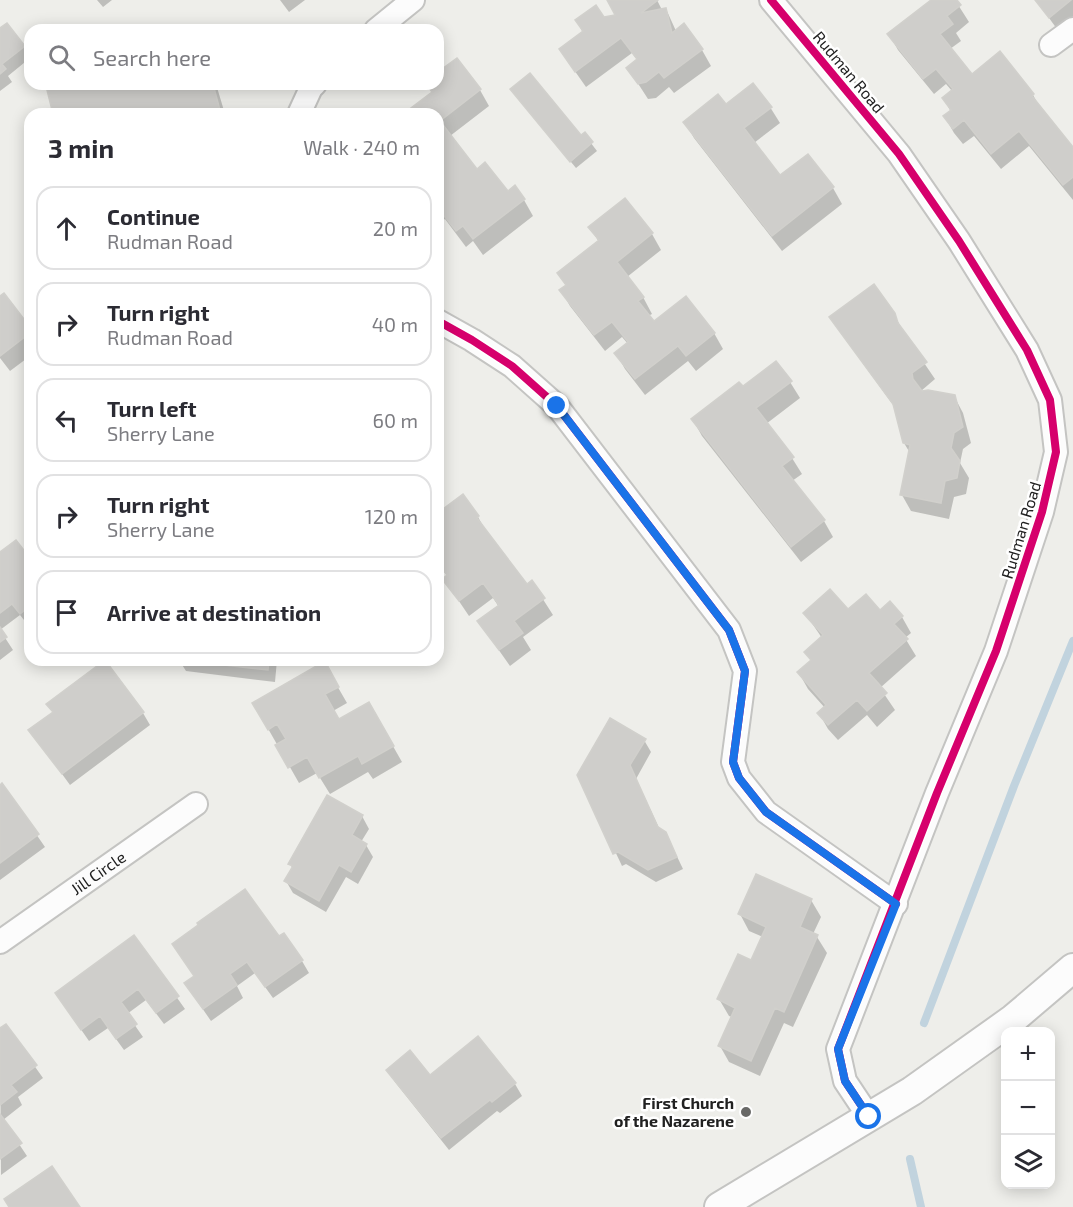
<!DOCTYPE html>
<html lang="en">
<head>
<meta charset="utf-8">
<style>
	:root { --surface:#fff; --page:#f7f7f7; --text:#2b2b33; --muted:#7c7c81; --line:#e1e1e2 }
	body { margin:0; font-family:"Exo 2",sans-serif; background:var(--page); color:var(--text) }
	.controls { position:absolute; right:18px; bottom:18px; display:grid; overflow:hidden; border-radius:12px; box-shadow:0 3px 15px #0003 }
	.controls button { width:54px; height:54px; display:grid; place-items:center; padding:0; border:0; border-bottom:2px solid var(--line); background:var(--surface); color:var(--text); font:30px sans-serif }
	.stop { position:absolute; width:18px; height:18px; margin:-14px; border:4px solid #1a73e8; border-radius:50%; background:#fff }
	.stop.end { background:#1a73e8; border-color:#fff; box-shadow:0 2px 6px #0008 }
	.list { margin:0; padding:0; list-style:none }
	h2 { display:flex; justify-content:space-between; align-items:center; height:78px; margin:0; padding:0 24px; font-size:26px }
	h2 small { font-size:20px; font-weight:400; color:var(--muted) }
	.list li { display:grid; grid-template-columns:39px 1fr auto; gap:18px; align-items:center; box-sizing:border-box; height:84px; margin:0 12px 12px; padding:0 12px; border:2px solid var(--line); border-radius:18px }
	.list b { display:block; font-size:22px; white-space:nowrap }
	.list p { margin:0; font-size:20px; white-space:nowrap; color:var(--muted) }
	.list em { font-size:20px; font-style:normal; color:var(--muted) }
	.icon { flex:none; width:33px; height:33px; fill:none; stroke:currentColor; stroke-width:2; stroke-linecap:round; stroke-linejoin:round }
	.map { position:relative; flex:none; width:1073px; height:1207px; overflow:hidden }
	.search { position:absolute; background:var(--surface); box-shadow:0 3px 15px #0003; left:24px; top:24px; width:420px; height:66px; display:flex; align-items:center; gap:15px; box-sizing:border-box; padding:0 21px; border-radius:18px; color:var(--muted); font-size:22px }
	.panel { position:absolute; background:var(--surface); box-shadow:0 3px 15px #0003; left:24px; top:108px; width:420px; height:558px; border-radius:18px }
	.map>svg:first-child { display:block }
	.shadow { fill:#0003 }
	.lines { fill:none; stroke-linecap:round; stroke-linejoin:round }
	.stream { stroke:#c1d3de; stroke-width:8 }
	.building { fill:#cfcecb; stroke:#d1d0cc; stroke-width:1.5 }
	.minor-casing { stroke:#c4c4c2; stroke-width:26 }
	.tertiary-casing { stroke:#c4c4c2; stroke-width:32 }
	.minor { stroke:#fcfcfc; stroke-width:22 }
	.tertiary { stroke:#fcfcfc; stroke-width:28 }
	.cycleway-casing { stroke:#fff; stroke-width:11 }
	.cycleway { stroke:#d6006c; stroke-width:8 }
	.route { stroke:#1a73e8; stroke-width:8 }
	.poi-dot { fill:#696967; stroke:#fff; stroke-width:2 }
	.labels { text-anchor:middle; stroke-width:5; stroke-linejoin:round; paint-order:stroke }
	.street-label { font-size:16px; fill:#212121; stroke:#fff }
	.poi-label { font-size:16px; font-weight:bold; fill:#212121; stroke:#fff; text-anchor:end }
</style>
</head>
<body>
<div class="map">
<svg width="1073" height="1207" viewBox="0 0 1073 1207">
	<rect width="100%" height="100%" fill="#eeeeea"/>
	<path class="shadow" d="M 97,0 L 112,0 L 103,7 Z
		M 280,0 L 305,0 L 289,12 Z
		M 608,0 L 657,0 L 662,10 L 666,9 L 676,31 L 702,50 L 711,66 L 674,93 L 669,87 L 656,98 L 648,99 L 628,68 L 638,61 L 632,53 L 586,87 L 560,50 L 583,33 L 577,21 L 616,16 Z
		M 933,0 L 955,0 L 969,22 L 956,33 L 961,41 L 950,49 L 972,76 L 1033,95 L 1042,111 L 1073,150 L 1073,200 L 1029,146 L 1001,169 L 974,136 L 963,144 L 954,133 L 945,117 L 951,112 L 944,99 L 952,91 L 946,84 L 934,94 L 898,50 L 889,34 Z
		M 1036,0 L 1073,0 L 1073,16 L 1057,29 Z
		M 0,30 L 24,47 L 30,58 L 8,76 L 12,82 L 0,91 Z
		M 438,74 L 480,90 L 489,106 L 450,136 L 476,171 L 508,193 L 524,200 L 533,216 L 483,255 L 473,241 L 466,247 L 445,219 L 442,221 L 438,215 L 438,114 L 406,114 L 433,93 L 427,84 L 438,84 Z
		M 57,84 L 216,84 L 225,114 L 55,114 Z
		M 517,97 L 581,137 L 584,134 L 597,151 L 576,168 Z
		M 726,106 L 770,107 L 780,123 L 754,143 L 780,177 L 808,156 L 833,188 L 842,204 L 782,251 L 694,138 L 685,122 Z
		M 625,200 L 652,234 L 661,250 L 627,277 L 643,297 L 652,314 L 648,316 L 654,323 L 714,333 L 723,349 L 696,371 L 688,361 L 645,395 L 625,369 L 616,353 L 628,344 L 622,337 L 605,351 L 570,306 L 561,290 L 566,286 L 559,273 L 599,242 L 590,228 Z
		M 0,298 L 30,330 L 30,356 L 10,371 L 0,358 Z
		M 894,314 L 905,335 L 935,379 L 921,391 L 954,396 L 963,413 L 971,443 L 963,449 L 960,463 L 969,478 L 966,494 L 954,497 L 949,519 L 911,511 L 902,495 L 910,453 L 904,443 L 896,409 L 841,333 L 831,317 Z
		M 790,382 L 800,398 L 766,424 L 792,458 L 802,474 L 792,481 L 824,521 L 833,537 L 801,562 L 702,436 L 693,420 L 743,389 Z
		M 438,513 L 478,517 L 487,533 L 527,586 L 532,582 L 553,615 L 523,637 L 531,650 L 510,666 L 479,622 L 499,607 L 493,598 L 469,616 L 444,579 L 448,577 L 438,564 Z
		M 0,554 L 30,560 L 30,623 L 28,625 L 20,615 L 0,630 L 13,650 L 0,660 Z
		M 848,612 L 880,612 L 902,617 L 911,633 L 905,638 L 916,656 L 880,688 L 895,710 L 877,727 L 867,715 L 838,740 L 828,729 L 819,713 L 825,708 L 808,689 L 799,673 L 812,662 L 806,652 L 822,638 L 805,613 Z
		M 179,660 L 277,660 L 275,682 L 186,671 Z
		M 324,663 L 347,703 L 333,711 L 339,721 L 369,704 L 402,762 L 373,779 L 368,772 L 330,794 L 317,773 L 299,783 L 254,704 Z
		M 48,704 L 143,713 L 150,725 L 70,785 L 30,730 L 53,713 Z
		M 644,740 L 651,752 L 636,779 L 660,830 L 672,846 L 683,869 L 656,882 L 626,864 L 622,866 L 579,775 Z
		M 2,785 L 45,847 L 0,880 L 0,786 Z
		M 328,797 L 362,816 L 369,829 L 361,842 L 366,845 L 373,857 L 358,884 L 346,877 L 326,912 L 293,893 L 286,881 L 293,869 L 290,864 Z
		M 811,900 L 821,917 L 813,934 L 817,937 L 827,953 L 793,1027 L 784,1023 L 760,1076 L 729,1062 L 720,1046 L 732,1017 L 729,1016 L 719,999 L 752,962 L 763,937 L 749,931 L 740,914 Z
		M 200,926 L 278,938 L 302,961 L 309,973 L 273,998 L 255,973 L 237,986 L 243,998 L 211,1021 L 193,995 Z
		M 134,937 L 185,1009 L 164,1024 L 146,1000 L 127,1014 L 143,1037 L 124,1050 L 108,1028 L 89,1041 L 64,1005 Z
		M 6,1026 L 43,1078 L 18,1097 L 22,1105 L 3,1120 L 27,1156 L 1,1175 L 0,1030 Z
		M 388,1070 L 430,1077 L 515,1084 L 522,1096 L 500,1113 L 497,1111 L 449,1150 L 395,1082 Z"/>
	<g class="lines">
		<path class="stream" d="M 924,1023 L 1014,786 L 1073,641
			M 910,1159 L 921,1207"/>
	</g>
	<path class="building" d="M 607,0 L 658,0 L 641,13 L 666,8 L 672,33 L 684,23 L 703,49 L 664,78 L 659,72 L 646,82 L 638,84 L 626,68 L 637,59 L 621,38 L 575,72 L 559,49 L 583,31 L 575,20 L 596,5 L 604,17 L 615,15 Z
		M 931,0 L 957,0 L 961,5 L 947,16 L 953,24 L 940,34 L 972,74 L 1000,51 L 1034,94 L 1032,96 L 1073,147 L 1073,177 L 1063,185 L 1019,131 L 991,154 L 964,120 L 953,129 L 943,116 L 951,110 L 942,98 L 953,89 L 936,69 L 923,79 L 887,34 Z
		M 1035,0 L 1071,0 L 1049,18 Z
		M 7,23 L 25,46 L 2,64 L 6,69 L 0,74 L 0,28 Z
		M 457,58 L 481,89 L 440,121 L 477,169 L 485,162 L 508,191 L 515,185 L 525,199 L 473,239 L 463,226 L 456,231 L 438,208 L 438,114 L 403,114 L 432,92 L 426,84 L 438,84 L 438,72 Z
		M 530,73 L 581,135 L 585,132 L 593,142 L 570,162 L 510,89 Z
		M 753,83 L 772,107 L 744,128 L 780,175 L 808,154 L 834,187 L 772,236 L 683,122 L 718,94 L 726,104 Z
		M 54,84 L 213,84 L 221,114 L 53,114 L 47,90 Z
		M 625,198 L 653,233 L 617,262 L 644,297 L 638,301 L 654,321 L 686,296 L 715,333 L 686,356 L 678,346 L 635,379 L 614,353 L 628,342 L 612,322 L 594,335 L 559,290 L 566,285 L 557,273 L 599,240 L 588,227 Z
		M 874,284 L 895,313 L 898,323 L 927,362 L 912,373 L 913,379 L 922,391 L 928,390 L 955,395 L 963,427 L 954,433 L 951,448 L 960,461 L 957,478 L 945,481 L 941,503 L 900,495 L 910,445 L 903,443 L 893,404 L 829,317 Z
		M 4,293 L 30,327 L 30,333 L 0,356 L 0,296 Z
		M 776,361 L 792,381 L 756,408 L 794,457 L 782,466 L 825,520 L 791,547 L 691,419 L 739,382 L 743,386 Z
		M 463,494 L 479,516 L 477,518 L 527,584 L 532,580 L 545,598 L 514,621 L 523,633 L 499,650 L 477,621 L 499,605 L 483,583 L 459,601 L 442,579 L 447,575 L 438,562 L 438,511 L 439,512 Z
		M 16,540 L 30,558 L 30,606 L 20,614 L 12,604 L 0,613 L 0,552 Z
		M 830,589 L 848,609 L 866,594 L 880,610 L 890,601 L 903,616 L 894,624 L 908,639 L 869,673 L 887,693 L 867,711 L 857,700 L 828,725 L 817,713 L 826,705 L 797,672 L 811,660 L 804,652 L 823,635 L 803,613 Z
		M 0,627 L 7,637 L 0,642 Z
		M 105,660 L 144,712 L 62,774 L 28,730 L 53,712 L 46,704 Z
		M 181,660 L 269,660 L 268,670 Z
		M 325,661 L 339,687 L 325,694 L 339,719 L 369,702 L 394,746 L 362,764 L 358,756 L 319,778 L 307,757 L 288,768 L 275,745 L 286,739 L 277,724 L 268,730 L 252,703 Z
		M 610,718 L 646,739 L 630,765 L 658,827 L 666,832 L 677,857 L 648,870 L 618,852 L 613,854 L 577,775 Z
		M 2,783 L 39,834 L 0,863 L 0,785 Z
		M 327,795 L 363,815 L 352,835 L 367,844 L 351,872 L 339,865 L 319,901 L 284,881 L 293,866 L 288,864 Z
		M 756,874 L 812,899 L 800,927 L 818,935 L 784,1012 L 775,1008 L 751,1061 L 718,1046 L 735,1008 L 717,999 L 738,954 L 751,960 L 766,927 L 738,914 Z
		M 245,889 L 279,936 L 284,933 L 303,960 L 265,987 L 247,962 L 230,974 L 237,985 L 203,1009 L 184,983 L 194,976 L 172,944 L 198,925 L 197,923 Z
		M 134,935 L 179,996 L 156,1013 L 138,989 L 121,1002 L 137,1024 L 116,1039 L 100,1016 L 81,1030 L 55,993 Z
		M 6,1024 L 37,1065 L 11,1085 L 17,1092 L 0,1105 L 0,1028 Z
		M 478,1036 L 516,1083 L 492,1102 L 490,1100 L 441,1138 L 386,1070 L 410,1050 L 430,1075 Z
		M 0,1114 L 22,1143 L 0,1159 Z
		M 52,1166 L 80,1207 L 9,1207 L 4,1199 Z"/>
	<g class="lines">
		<g class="minor-casing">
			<g id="minor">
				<path d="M 771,0 L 899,154 L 959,241 L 1027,350 L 1050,400 L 1056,452 L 1042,512 L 996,651 L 937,793 L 838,1049 L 845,1081 L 869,1117"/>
				<path d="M 376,30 L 413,0"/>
				<path d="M 1051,45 L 1073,29"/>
				<path d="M 299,114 L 311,88 L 315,84"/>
				<path d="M 438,321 L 472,340 L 512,366 L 557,406 L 729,630 L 745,671 L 733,762 L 739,778 L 766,812 L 896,904"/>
				<path id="s1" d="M 0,942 L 196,804"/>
			</g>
		</g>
		<g class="tertiary-casing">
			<path id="tertiary" d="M 719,1207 L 912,1091 L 1013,1019 L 1073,968"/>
		</g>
		<use href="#minor" class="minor"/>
		<use href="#tertiary" class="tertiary"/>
		<g class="cycleway-casing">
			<path id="cycleway" d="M 771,0 L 899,154 L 959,241 L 1027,350 L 1050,400 L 1056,452 L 1042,512 L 996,651 L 937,793 L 838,1049 L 845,1081 L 869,1117
				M 438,321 L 472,340 L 512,366 L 557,406 L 729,630 L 745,671 L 733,762 L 739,778 L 766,812 L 896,904"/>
		</g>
		<use href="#cycleway" class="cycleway"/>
	</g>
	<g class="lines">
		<path class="route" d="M 557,406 L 729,630 L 745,671 L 733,762 L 739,778 L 766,812 L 896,904 L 838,1049 L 845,1081 L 869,1117"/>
	</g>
	<circle class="poi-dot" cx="746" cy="1112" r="6"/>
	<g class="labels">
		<g class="street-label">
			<text transform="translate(849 72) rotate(50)" y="6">Rudman Road</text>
			<text transform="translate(1021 530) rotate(-73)" y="6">Rudman Road</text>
			<text dy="6" stroke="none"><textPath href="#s1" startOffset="120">Jill Circle</textPath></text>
		</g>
		<g class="poi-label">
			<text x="734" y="1109">First Church<tspan x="734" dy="18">of the Nazarene</tspan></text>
		</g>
	</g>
</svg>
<div class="controls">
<button>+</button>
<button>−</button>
<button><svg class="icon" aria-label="layers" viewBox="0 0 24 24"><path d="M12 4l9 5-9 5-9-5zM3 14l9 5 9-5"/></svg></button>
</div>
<div class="stop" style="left:869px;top:1117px"></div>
<div class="stop end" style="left:557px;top:406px"></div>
<div class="search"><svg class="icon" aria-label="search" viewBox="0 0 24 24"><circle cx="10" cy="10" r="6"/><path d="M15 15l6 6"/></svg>Search here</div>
<section class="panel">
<h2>3 min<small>Walk · 240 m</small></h2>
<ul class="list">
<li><svg class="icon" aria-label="ahead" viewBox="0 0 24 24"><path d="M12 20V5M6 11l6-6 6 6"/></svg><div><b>Continue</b><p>Rudman Road</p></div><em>20 m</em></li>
<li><svg class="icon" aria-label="right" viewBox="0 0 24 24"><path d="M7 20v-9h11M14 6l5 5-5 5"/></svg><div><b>Turn right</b><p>Rudman Road</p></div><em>40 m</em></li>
<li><svg class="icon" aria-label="left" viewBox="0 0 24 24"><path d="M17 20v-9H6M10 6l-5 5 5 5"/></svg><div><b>Turn left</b><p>Sherry Lane</p></div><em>60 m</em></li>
<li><svg class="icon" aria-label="right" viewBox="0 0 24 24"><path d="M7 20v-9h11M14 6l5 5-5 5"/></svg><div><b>Turn right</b><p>Sherry Lane</p></div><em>120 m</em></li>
<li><svg class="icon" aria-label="arrive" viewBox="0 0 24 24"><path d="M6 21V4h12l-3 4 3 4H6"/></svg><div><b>Arrive at destination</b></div></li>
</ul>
</section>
</div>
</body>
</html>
